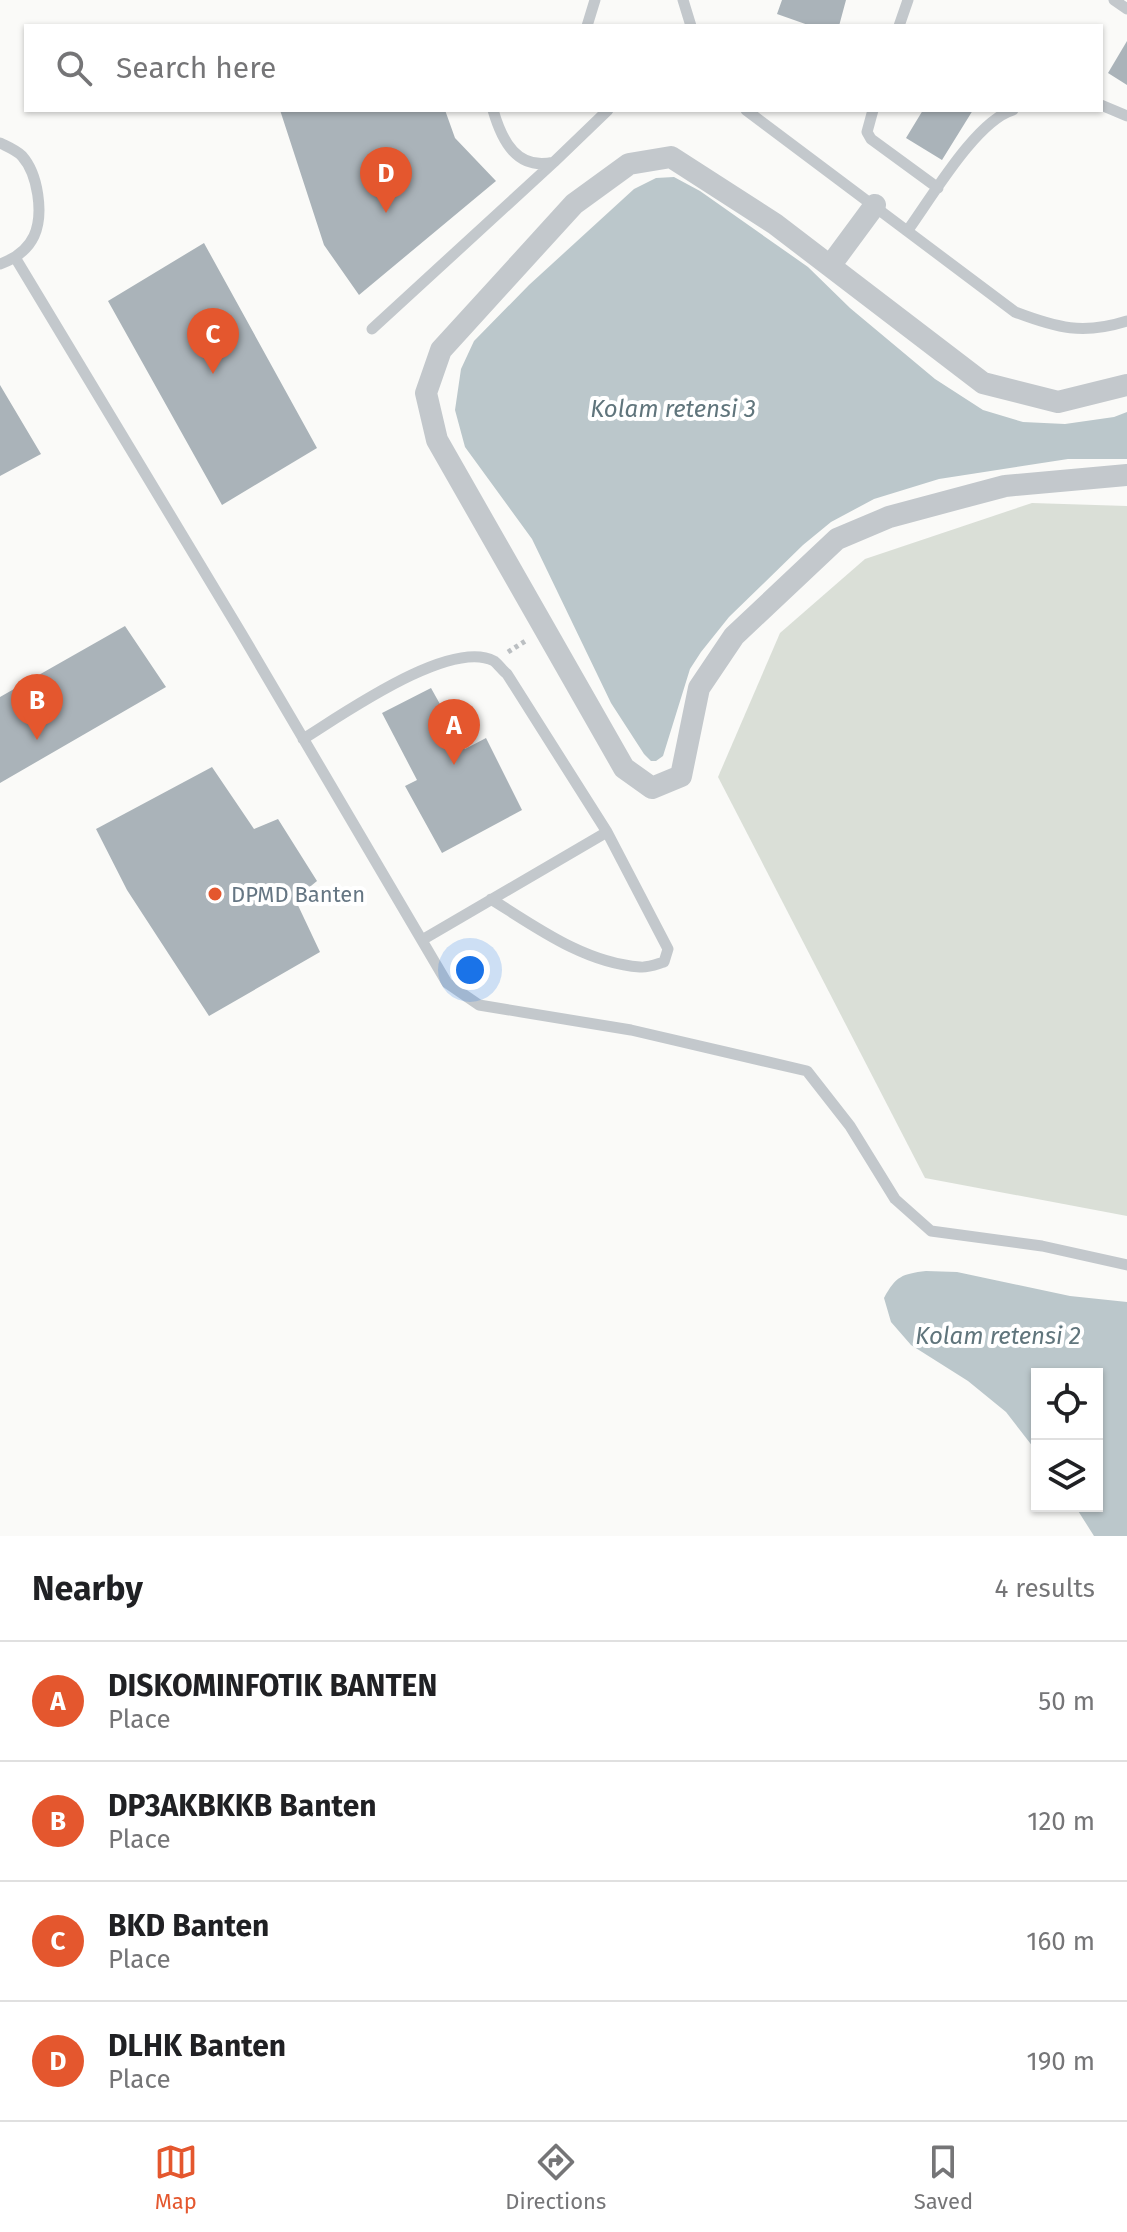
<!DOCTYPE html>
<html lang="en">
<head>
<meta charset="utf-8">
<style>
	:root { --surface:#fff; --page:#f6f6f6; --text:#202124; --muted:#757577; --line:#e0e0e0; --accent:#e4572e }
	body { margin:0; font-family:"Fira Sans",sans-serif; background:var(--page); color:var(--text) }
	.controls { position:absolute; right:24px; bottom:24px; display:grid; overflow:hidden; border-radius:0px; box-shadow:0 2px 6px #0004 }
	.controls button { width:72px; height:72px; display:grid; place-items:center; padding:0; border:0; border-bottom:2px solid var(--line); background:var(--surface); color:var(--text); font:40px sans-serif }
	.you { position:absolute; left:470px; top:970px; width:28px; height:28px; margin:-20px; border:6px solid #fff; border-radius:50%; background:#1a73e8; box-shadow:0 0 0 12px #1a73e833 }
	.badge { display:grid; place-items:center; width:52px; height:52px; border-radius:50%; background:var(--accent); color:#fff; font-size:26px; font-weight:700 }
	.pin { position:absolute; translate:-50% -66px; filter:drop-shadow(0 2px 4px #0008) }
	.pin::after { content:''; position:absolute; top:42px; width:28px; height:24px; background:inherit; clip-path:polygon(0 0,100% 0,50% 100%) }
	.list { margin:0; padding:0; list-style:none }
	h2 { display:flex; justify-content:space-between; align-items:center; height:104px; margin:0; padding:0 32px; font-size:34px }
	h2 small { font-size:26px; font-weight:400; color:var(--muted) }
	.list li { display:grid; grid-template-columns:52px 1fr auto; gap:24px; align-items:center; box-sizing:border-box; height:120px; padding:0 32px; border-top:2px solid var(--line) }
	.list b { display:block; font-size:30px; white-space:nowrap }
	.list p { margin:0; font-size:26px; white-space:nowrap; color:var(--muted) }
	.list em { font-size:26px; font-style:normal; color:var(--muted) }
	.icon { flex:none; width:44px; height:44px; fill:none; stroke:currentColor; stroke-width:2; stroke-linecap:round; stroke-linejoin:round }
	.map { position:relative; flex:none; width:1127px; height:1536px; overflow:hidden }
	.search { position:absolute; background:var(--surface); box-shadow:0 2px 6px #0004; left:24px; right:24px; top:24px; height:88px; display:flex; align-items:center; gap:20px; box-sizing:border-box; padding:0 28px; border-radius:0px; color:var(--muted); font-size:30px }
	.sheet { height:584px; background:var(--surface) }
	nav { display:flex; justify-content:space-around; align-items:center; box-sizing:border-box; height:112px; border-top:2px solid var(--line); background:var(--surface); font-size:22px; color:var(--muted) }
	nav a { display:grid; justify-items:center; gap:4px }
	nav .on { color:var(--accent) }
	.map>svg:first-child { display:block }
	.green { fill:#dadfd7 }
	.water { fill:#bbc7cb }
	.building { fill:#aab3b9 }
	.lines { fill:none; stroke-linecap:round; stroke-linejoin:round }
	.path { stroke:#bbbfc2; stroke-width:5; stroke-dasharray:4 4; stroke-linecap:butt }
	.lane { stroke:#c3c8cc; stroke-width:11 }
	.street { stroke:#c3c8cc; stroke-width:22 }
	.poi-dot { fill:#e4572e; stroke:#fff; stroke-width:3 }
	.labels { text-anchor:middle; stroke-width:8; stroke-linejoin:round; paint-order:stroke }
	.poi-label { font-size:22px; fill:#657683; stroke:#fff; text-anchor:start }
	.water-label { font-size:24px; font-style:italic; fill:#60757c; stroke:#fff }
</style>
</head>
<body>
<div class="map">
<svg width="1127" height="1536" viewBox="0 0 1127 1536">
	<rect width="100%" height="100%" fill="#fafaf8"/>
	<path class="green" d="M 1032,503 L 1127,506 L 1127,1216 L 925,1178 L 718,777 L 780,633 L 865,559 Z"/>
	<path class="water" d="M 674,177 L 700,191 L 808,267 L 850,308 L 935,379 L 983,410 L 1023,422 L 1065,424 L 1114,417 L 1127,412 L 1127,459 L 1068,459 L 939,479 L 874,499 L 831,522 L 803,545 L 729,617 L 701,652 L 690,669 L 663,756 L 656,761 L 651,761 L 644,754 L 611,703 L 532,539 L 465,447 L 455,410 L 461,369 L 474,341 L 529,285 L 634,189 L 656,178 Z
		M 926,1271 L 957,1272 L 1070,1296 L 1127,1302 L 1127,1536 L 1094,1536 L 1075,1506 L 1097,1506 L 1097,1374 L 1037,1374 L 1037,1452 L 1006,1412 L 968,1381 L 911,1345 L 891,1322 L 884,1298 C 896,1276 902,1274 926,1271 Z"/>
	<path class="building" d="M 782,0 L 846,0 L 839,26 L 811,26 L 777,14 Z
		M 1127,41 L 1127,85 L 1108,73 Z
		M 280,110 L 445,110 L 455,138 L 496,181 L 359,295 L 324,245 Z
		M 923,110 L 973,110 L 942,160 L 906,138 Z
		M 204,243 L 317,448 L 222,505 L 108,301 Z
		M 0,385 L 41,454 L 0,476 Z
		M 125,626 L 166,687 L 0,783 L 0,697 Z
		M 431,688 L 465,749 L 486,738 L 522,810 L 442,853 L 405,786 L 417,780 L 382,713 Z
		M 212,767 L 254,829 L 278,819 L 317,881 L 295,899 L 320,952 L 209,1016 L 127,890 L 96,829 Z"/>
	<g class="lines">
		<path class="path" d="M 508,652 L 527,640"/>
		<path class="lane" d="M 683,0 L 691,26
			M 1114,0 L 1127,9
			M 587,26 L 595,0
			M 899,26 L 908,0
			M 1101,105 L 1127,116
			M 493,110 C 502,141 517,171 554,162 L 608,110
			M 746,110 L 1015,312 C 1057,328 1083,335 1127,321
			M 873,110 L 867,132 L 871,139 L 938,188
			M 0,143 C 8,147 16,150 22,156 C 38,174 44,214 34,236 C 27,251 14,259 0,264
			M 908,230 C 932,197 976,121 1013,110
			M 16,259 L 240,631 L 447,983 L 479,1005 L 631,1030 L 807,1071 L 850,1126 L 895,1199 L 931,1231 L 1042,1246 L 1127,1265
			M 372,329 L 554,162
			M 303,739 C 342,715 450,638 494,661 C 498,664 503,671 507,674 L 607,832 L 668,949 L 664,962 C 657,964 648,968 640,967 C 585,963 537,928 491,899
			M 422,940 L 607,832"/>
		<path class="street" d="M 830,266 L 875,205
			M 1127,385 L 1058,402 L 983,383 L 775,224 L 671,157 L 629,164 L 574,204 L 441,350 L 426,393 L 437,440 L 624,768 L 652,788 L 681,776 L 699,688 L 734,636 L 837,539 L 889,517 L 1005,486 L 1127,475"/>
	</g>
	<circle class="poi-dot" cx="215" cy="894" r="8"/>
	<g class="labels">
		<g class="poi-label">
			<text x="231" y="902">DPMD Banten</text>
		</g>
		<g class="water-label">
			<text x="673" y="417">Kolam retensi 3</text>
			<text x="998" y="1344">Kolam retensi 2</text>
		</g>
	</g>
</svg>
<div class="controls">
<button><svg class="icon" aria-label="locate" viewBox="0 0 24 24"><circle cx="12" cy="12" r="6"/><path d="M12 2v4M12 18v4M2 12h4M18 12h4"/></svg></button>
<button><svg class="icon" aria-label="layers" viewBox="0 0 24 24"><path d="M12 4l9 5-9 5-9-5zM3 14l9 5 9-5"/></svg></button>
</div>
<div class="you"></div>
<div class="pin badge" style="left:454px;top:765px">A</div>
<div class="pin badge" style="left:37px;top:740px">B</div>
<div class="pin badge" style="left:213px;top:374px">C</div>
<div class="pin badge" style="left:386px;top:213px">D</div>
<div class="search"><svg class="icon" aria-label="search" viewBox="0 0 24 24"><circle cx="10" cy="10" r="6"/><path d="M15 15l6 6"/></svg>Search here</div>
</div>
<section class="sheet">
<h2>Nearby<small>4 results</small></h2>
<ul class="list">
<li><span class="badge">A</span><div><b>DISKOMINFOTIK BANTEN</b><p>Place</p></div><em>50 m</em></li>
<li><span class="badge">B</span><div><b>DP3AKBKKB Banten</b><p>Place</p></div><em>120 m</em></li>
<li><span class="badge">C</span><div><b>BKD Banten</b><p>Place</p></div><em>160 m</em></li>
<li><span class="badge">D</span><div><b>DLHK Banten</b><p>Place</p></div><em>190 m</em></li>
</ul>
</section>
<nav>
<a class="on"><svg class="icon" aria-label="map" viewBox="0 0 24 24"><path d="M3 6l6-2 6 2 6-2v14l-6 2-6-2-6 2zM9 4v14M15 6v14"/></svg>Map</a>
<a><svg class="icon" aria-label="directions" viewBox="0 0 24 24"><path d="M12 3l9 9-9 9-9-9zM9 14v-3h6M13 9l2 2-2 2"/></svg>Directions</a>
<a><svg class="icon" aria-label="saved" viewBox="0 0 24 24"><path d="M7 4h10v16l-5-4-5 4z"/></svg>Saved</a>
</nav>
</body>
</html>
